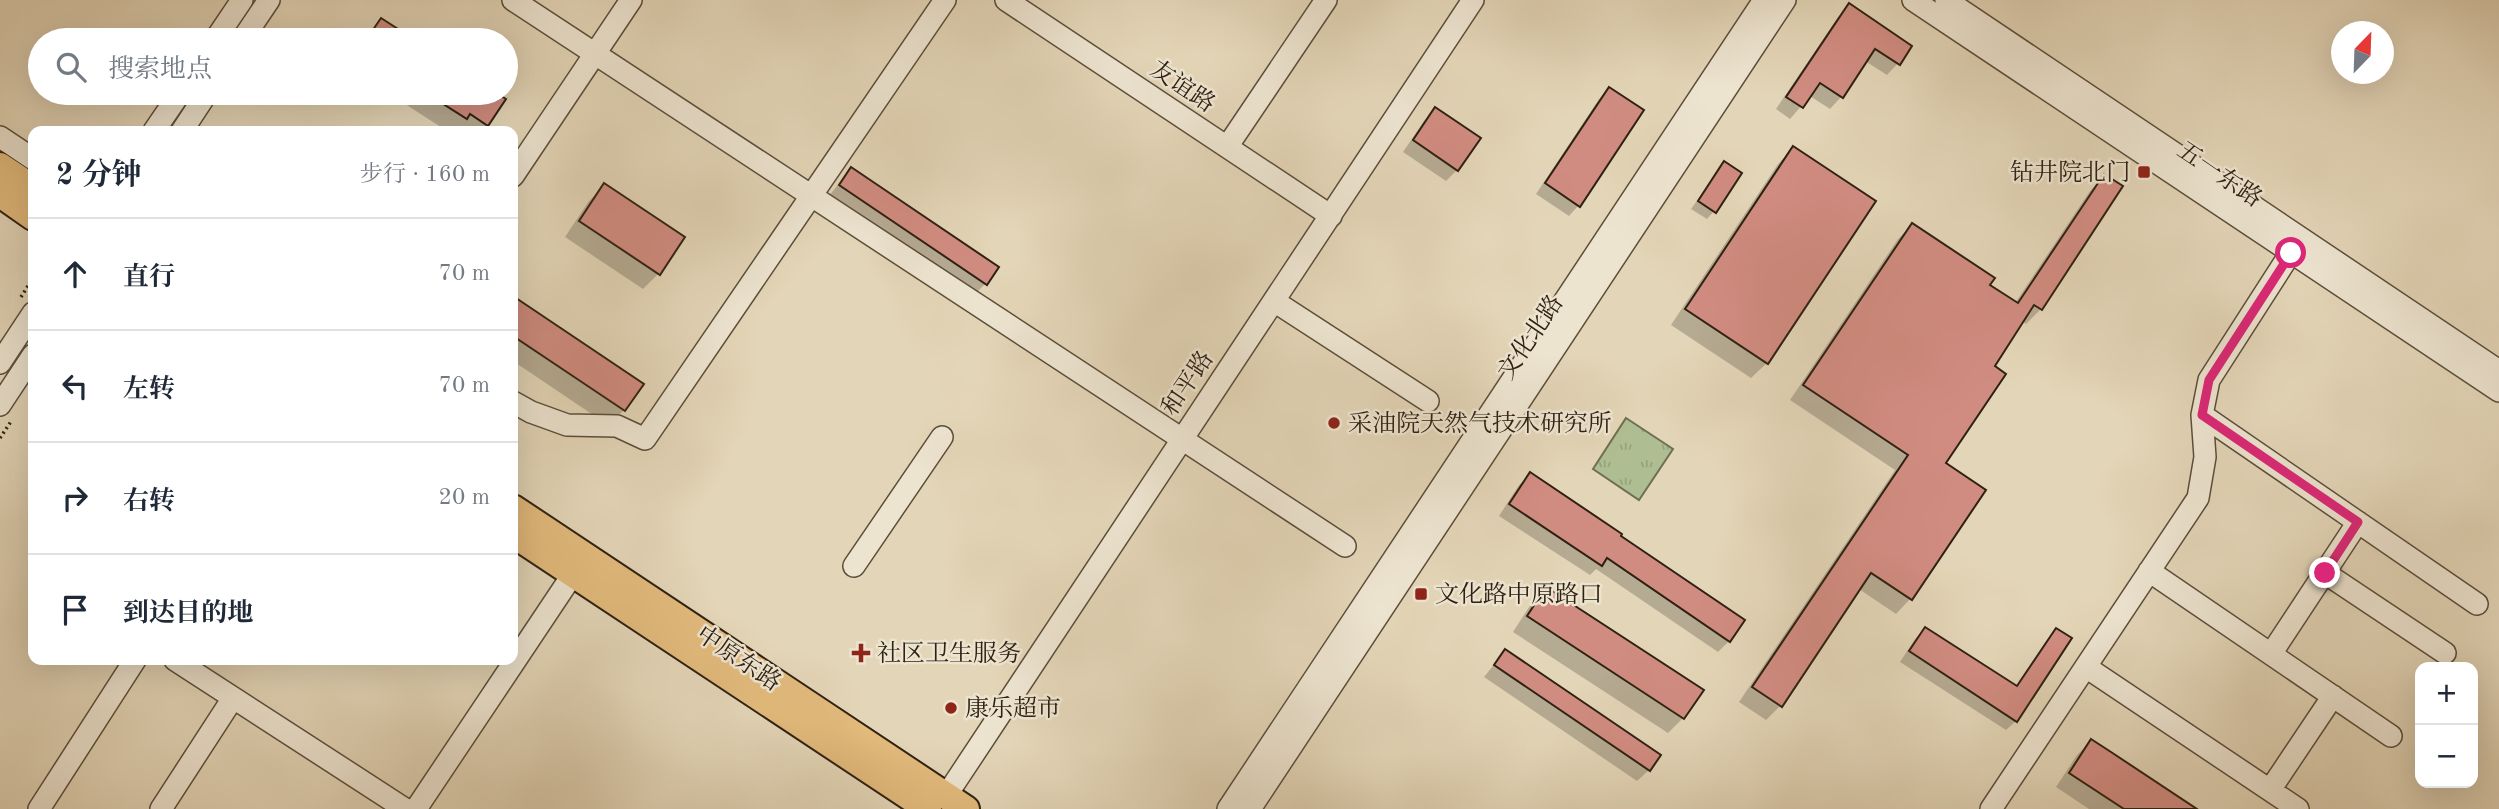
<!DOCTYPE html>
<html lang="zh">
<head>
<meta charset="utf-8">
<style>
	:root { --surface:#fff; --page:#f2f2f3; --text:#1f2937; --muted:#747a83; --line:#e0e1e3 }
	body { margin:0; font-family:"Old Standard TT","Noto Serif SC",serif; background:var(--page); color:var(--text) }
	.controls { position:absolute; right:21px; bottom:21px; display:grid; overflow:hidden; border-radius:14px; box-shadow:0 7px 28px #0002 }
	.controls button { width:63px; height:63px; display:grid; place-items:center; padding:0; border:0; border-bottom:2px solid var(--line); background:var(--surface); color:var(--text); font:35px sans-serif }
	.compass { position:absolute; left:2331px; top:21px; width:63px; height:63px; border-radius:50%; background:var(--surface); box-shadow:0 7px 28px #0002; rotate:23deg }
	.stop { position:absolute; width:21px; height:21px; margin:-16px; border:5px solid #db2777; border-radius:50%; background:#fff }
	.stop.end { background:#db2777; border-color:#fff; box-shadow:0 2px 7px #0008 }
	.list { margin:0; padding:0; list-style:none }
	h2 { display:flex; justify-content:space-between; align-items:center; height:91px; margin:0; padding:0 28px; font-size:30px }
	h2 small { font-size:23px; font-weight:400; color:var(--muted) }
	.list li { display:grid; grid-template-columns:46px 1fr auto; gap:21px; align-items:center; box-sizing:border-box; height:112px; padding:0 28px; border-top:2px solid var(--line) }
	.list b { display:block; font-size:26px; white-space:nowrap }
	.list em { font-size:23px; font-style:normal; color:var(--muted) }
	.icon { flex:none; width:38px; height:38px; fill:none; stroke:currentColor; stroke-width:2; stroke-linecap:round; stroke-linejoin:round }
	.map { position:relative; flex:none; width:2499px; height:809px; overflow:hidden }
	.search { position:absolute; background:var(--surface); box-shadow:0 7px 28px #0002; left:28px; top:28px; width:490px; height:77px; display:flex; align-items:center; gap:18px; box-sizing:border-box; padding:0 24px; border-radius:38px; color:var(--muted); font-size:26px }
	.panel { position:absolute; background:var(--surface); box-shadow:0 7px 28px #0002; left:28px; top:126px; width:490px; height:539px; border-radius:14px }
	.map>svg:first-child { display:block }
	.grass { fill:url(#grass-tufts); stroke:#6e7052; stroke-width:2 }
	.shadow { fill:#0003 }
	.building { fill:#d18c81; stroke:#2e2112; stroke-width:2 }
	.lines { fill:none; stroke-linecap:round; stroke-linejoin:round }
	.minor-casing { stroke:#5b4e3b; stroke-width:24 }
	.major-casing { stroke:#2e2112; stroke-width:30 }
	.path { stroke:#2e2112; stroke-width:3.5; stroke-dasharray:2 3.5; stroke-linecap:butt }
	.minor { stroke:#ede4d0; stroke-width:21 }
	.major { stroke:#e2ba7c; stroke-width:26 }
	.route { stroke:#db2777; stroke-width:9 }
	.poi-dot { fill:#8f2418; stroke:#ede4d0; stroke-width:2.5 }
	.labels { text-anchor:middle; stroke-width:5; stroke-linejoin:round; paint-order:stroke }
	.street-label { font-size:24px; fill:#2e2112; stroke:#ede4d0 }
	.poi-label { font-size:24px; fill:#2e2112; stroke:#ede4d0; text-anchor:start }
</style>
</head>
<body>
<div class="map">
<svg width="2499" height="809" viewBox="0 0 2499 809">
	<defs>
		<pattern id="grass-tufts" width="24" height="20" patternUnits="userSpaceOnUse" patternTransform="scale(1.75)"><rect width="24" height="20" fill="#afbe92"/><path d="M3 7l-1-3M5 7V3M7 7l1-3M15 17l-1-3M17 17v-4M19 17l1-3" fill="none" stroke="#97a37d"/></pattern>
	</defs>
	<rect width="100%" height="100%" fill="#e3d5b7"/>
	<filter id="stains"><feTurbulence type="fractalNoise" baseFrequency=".00286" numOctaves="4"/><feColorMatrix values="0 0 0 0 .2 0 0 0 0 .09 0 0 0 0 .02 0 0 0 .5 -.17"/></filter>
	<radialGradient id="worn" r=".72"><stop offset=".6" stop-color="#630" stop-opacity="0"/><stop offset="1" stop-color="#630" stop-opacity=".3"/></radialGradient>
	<path class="grass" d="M 1626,418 L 1673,449 L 1639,500 L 1593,469 Z"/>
	<path class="shadow" d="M 1849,6 L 1898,63 L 1887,75 L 1865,61 L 1841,97 L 1830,109 L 1810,96 L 1790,119 L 1776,109 L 1838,17 Z
		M 381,20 L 412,40 L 362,40 Z
		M 1610,89 L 1579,205 L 1569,216 L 1536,194 L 1599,99 Z
		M 388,93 L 493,93 L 504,100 L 481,131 L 457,131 L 454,129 L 447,131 Z
		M 1435,109 L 1457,170 L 1446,181 L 1403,152 L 1424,121 Z
		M 1793,148 L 1767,363 L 1751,378 L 1671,325 L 1778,164 Z
		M 1724,163 L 1714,211 L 1707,219 L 1691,209 Z
		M 851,169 L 996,268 L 985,284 L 974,295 L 828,197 Z
		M 2104,176 L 2120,187 L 2041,309 L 2026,324 L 2022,321 L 1992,367 L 1943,464 L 1983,490 L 1910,599 L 1896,614 L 1859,589 L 1780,706 L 1766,720 L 1739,702 L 1895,470 L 1790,400 L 1898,239 L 1912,225 L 1988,286 L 2015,303 L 2090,191 Z
		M 604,186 L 659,273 L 643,289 L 565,237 L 589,201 Z
		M 513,298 L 641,384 L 624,410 L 608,425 L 513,361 Z
		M 1530,475 L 1619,536 L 1729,641 L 1718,652 L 1596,569 L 1590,575 L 1499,516 L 1519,485 Z
		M 1546,589 L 1683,718 L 1668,733 L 1513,632 L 1531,604 Z
		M 1925,629 L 2015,687 L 2047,640 L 2057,630 L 2016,721 L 2006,730 L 1900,662 L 1915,639 Z
		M 1505,651 L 1649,770 L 1637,781 L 1484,677 Z
		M 2091,741 L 2194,809 L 2089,809 L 2056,787 L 2077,755 Z"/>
	<path class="building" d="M 1849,3 L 1912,46 L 1900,65 L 1875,49 L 1843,98 L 1820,83 L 1803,108 L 1786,97 Z
		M 381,18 L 415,40 L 366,40 Z
		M 1609,87 L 1644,110 L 1580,207 L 1545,183 Z
		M 426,93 L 496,93 L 506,99 L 488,126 L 470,114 L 467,119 Z
		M 1435,107 L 1481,138 L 1458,171 L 1413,140 Z
		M 1793,146 L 1876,201 L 1768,364 L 1685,309 Z
		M 1724,161 L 1742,173 L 1716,213 L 1698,201 Z
		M 851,167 L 999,267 L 987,285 L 839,185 Z
		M 2104,174 L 2123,186 L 2042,310 L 2034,305 L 1995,366 L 2006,374 L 1946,463 L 1986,490 L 1912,600 L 1871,573 L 1782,707 L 1752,687 L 1908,455 L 1803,385 L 1912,223 L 1995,278 L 1990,285 L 2018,303 Z
		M 604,183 L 685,237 L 660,275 L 579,221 Z
		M 513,296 L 644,384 L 625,411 L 513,336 Z
		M 1530,472 L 1622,534 L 1621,536 L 1745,620 L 1730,642 L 1607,558 L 1602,566 L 1509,504 Z
		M 1546,587 L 1704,690 L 1684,719 L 1527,616 Z
		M 1925,627 L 2017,686 L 2056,628 L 2072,638 L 2017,722 L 1909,651 Z
		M 1505,649 L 1661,755 L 1650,771 L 1494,665 Z
		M 2091,739 L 2111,752 L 2197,809 L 2124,809 L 2069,773 Z"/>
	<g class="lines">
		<g class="minor-casing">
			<path id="minor" d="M 513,0 L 1345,546
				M 1006,0 L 1331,216
				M 1913,0 L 2499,391
				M 1946,0 L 2499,371
				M 215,40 L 242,0
				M 242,40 L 269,0
				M 154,131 L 180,93
				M 182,131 L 207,93
				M 0,137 L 33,159
				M 1227,147 L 1326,0
				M 513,176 L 631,0
				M 1274,301 L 1428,401
				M 0,363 L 33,313
				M 513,402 L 531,412 L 567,425 L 617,426 L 645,439 L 945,0
				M 0,405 L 33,355
				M 2202,415 L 2477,604
				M 854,566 L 942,437
				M 2149,571 L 2391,736
				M 2325,573 L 2445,653
				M 2271,654 L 2358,522
				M 175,660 L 405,809
				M 2086,667 L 2298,809
				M 2270,790 L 2333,696
				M 946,796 L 1473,0
				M 39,809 L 135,660
				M 161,809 L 233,698
				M 416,809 L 573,574
				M 1228,809 L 1764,0
				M 1250,809 L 1785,0
				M 1991,809 L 2198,498 L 2205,457 L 2202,415 L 2209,380 L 2297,243"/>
		</g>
		<g class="major-casing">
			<path id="major" d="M 0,166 L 33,188
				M 0,194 L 33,217
				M 513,508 L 966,809
				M 513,534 L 928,809"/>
		</g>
		<path class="path" d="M 225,103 L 232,93
			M 21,297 L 33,278
			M 0,438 L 12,420"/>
		<use href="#minor" class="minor"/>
		<use href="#major" class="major"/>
	</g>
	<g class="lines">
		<path class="route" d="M 2291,253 L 2209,380 L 2202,415 L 2358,522 L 2325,573"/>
	</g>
	<g class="poi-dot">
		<rect x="2137" y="165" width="14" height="14" rx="3.5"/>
		<circle cx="1334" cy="423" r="7"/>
		<rect x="1414" y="587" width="14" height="14" rx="3.5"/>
		<path d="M857.5 642.5h7v7h7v7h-7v7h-7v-7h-7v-7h7z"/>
		<circle cx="951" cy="708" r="7"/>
	</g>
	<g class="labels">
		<g class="street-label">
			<text transform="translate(1183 86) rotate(34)" y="8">友谊路</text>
			<text transform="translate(2220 174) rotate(34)" y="8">五一东路</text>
			<text transform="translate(1530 337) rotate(-56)" y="8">文化北路</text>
			<text transform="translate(1187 383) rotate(-56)" y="8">和平路</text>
			<text transform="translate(739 658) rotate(34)" y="8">中原东路</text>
		</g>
		<g class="poi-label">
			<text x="2130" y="180" text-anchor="end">钻井院北门</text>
			<text x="1348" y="431">采油院天然气技术研究所</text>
			<text x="1435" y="602">文化路中原路口</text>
			<text x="877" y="661">社区卫生服务</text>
			<text x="965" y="716">康乐超市</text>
		</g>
	</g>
	<rect width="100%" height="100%" filter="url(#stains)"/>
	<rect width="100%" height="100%" fill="url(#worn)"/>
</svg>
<div class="controls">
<button>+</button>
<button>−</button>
</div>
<svg class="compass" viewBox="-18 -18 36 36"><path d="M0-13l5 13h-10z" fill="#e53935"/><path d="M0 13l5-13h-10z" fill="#747a83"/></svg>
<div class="stop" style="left:2291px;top:253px"></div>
<div class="stop end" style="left:2325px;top:573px"></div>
<div class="search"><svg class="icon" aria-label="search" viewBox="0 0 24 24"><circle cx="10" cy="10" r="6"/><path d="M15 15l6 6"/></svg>搜索地点</div>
<section class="panel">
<h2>2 分钟<small>步行 · 160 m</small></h2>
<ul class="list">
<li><svg class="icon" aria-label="ahead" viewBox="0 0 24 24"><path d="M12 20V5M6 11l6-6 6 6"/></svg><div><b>直行</b></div><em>70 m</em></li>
<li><svg class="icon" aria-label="left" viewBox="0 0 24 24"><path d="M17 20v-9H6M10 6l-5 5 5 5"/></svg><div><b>左转</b></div><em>70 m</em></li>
<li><svg class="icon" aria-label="right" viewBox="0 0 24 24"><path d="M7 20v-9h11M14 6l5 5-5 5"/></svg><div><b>右转</b></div><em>20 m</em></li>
<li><svg class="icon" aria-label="arrive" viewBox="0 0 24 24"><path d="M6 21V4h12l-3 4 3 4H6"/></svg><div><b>到达目的地</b></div></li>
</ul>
</section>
</div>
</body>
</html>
